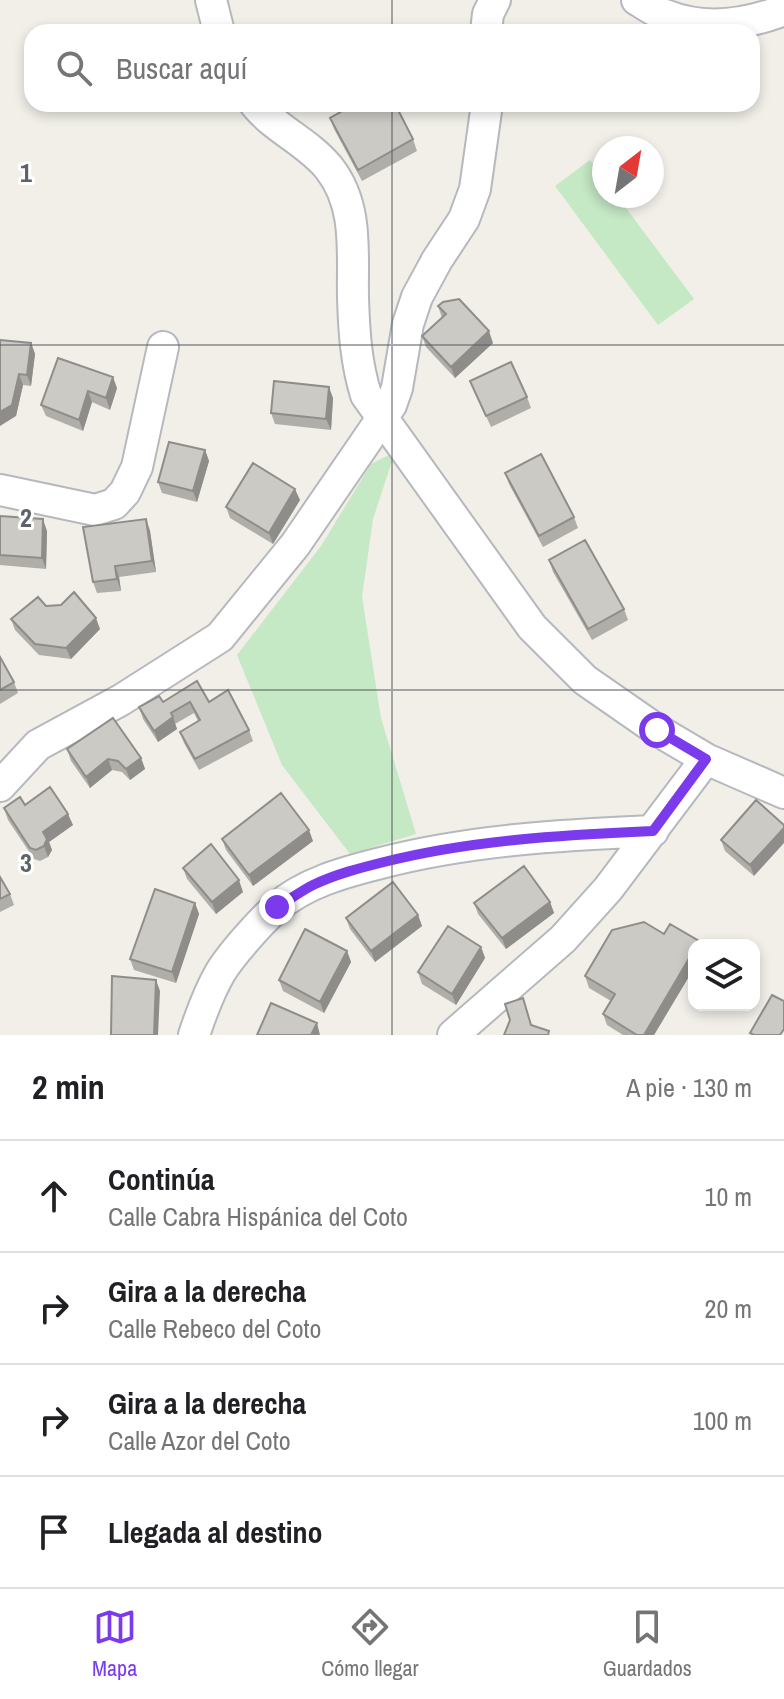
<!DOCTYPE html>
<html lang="es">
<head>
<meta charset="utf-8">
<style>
	:root { --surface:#fff; --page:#f6f6f6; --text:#202124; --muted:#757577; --line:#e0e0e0; --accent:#7c3aed }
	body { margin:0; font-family:"Archivo Narrow",sans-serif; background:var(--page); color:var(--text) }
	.controls { position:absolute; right:24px; bottom:24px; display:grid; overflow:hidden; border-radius:16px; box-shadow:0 4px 12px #0003 }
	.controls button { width:72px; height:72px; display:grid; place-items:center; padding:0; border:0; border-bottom:2px solid var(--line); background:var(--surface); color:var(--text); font:40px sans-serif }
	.compass { position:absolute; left:592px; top:136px; width:72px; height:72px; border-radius:50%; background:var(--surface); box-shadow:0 4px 12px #0003; rotate:31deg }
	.stop { position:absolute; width:24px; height:24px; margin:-18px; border:6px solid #7c3aed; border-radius:50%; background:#fff }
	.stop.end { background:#7c3aed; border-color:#fff; box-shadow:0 2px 8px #0008 }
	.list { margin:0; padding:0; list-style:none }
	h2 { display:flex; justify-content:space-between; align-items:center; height:104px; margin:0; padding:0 32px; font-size:34px }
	h2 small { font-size:26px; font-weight:400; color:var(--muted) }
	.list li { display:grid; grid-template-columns:52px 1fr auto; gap:24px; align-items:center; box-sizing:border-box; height:112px; padding:0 32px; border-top:2px solid var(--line) }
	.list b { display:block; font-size:30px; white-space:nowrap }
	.list p { margin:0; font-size:26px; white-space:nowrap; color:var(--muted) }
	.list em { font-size:26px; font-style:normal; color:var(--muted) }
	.icon { flex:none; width:44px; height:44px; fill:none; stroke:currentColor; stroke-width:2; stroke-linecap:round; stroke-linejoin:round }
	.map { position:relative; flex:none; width:784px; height:1035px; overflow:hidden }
	.search { position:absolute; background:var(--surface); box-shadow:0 4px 12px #0003; left:24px; right:24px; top:24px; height:88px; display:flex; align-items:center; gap:20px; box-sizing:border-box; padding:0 28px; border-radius:24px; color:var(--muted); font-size:30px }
	.sheet { height:552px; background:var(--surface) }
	nav { display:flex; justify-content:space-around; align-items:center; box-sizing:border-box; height:112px; border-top:2px solid var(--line); background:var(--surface); font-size:22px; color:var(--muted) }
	nav a { display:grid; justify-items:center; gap:4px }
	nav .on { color:var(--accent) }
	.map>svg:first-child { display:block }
	.green { fill:#c5e8c5 }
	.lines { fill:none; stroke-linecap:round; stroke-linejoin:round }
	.street-casing { stroke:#b5b8bc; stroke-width:34 }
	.street { stroke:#fff; stroke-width:30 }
	.wall { fill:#afaea9 }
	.shaded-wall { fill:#8f8d8a }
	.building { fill:#cccac5; stroke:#8f8d8a; stroke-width:2 }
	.route { stroke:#7c3aed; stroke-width:10 }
	.grid { fill:none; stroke:#5f6368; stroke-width:2; stroke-opacity:0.55 }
	.grid-label { font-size:26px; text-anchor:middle; font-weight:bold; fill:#5f6368; stroke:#fff; stroke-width:6; stroke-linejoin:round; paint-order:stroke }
</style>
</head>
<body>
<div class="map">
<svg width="784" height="1035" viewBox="0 0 784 1035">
	<rect width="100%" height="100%" fill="#f1efe8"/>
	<path class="green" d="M 590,160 L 604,178 L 604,196 L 617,196 L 694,299 L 658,325 L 555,186 Z
		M 395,452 L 373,519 L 362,597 L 381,718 L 416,834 L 350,854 L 282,765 L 237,655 L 321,546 L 371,464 Z"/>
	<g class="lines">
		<g class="street-casing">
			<path id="street" d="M 211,0 L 219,32
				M 637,0 C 646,5 655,12 665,15 C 704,31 745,25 784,10
				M 486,32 L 488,14 L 495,0
				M 255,104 C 275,129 308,142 329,168 C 359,206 352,253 353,298 C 354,331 356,363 366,395 L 532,627 L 585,680 L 657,730 L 706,759 L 784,793
				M 0,490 L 95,510 L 114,504 L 125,492 L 137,467 L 163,347
				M 0,786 L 38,745 L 121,700 L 220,637 L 295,545 L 391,405 L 397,388 L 408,324 L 417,297 L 437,260 L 464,219 L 475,189 L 487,104
				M 194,1035 C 201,1014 209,992 220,973 C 230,956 260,922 276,908 C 304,883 345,872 381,863 C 470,840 561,835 653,831
				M 453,1035 L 563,939 L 608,889 L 706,759"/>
		</g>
		<use href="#street" class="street"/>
	</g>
	<path class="wall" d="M 330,118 L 413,139 L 417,151 L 362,181 L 334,129 Z
		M 438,306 L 493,343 L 455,378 L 426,347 L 422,336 L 442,318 Z
		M 0,340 L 31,343 L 35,354 L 31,386 L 23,385 L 16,416 Z
		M 58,358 L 117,388 L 110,410 L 92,402 L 83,431 L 46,416 L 41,405 Z
		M 470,381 L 527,397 L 531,408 L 491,427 Z
		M 333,398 L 331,430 L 275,424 L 271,413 Z
		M 205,450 L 209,461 L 197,502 L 162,493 L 158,482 Z
		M 505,473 L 574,517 L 578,528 L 543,547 L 509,484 Z
		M 300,500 L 273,544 L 230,518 L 226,507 Z
		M 0,516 L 47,531 L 46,569 L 0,565 Z
		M 146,519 L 150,531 L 156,572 L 119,577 L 121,591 L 97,593 L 93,582 Z
		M 549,560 L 624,609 L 628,620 L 592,640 L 553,572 Z
		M 46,606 L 100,629 L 71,659 L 39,655 L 15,630 L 11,619 Z
		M 0,657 L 14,682 L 18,693 L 0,704 Z
		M 163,702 L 209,702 L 249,730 L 253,741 L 199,770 L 184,743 L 180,732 L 198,721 L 194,713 L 175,724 L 177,729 L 158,742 L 143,719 L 139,707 Z
		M 67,749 L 141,758 L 145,769 L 130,780 L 122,772 L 112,770 L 90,788 L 71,761 Z
		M 756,800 L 754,876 L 725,851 L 721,840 Z
		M 25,805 L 73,825 L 49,842 L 52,850 L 48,857 L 40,861 L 34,859 L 8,820 L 4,808 Z
		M 222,839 L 313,841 L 253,886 L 226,850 Z
		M 183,868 L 243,892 L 216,914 L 187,879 Z
		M 0,877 L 10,894 L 14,905 L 0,912 Z
		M 550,902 L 554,913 L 506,949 L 478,914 L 474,903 Z
		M 195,903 L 199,914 L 176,983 L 134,970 L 130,959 Z
		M 418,915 L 422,926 L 375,962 L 350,929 L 346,918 Z
		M 664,934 L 694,945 L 694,968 L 654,1035 L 623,1035 L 607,1025 L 603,1014 L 611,1001 L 589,988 L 585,976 Z
		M 481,947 L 485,958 L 456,1005 L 422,984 L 418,972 Z
		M 347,951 L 351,962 L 324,1013 L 283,991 L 279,980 Z"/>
	<path class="shaded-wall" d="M 489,331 L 493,343 L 455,378 L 451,367 Z
		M 31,343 L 35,354 L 31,386 L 27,375 Z
		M 19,374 L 23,385 L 16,416 L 0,426 L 0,412 Z
		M 113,377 L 117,388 L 110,410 L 106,398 Z
		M 329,387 L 333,398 L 331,430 L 326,419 Z
		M 88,391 L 92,402 L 83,431 L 79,420 Z
		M 205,450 L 209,461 L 197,502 L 193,491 Z
		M 295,489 L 300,500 L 273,544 L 269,533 Z
		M 43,519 L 47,531 L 46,569 L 42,558 Z
		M 146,519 L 150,531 L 156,572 L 152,561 Z
		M 115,566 L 119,577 L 121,591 L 117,579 Z
		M 96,618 L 100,629 L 71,659 L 66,648 Z
		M 173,717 L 177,729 L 158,742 L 154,731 Z
		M 141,758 L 145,769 L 130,780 L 126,769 Z
		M 108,759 L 112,770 L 90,788 L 86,777 Z
		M 68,814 L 73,825 L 49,842 L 52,850 L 48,857 L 44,846 L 43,832 Z
		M 784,828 L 784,843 L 754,876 L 750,865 Z
		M 309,830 L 313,841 L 253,886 L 249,875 Z
		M 239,880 L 243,892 L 216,914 L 212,902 Z
		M 550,902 L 554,913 L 506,949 L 502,938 Z
		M 195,903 L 199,914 L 176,983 L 172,972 Z
		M 418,915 L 422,926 L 375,962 L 371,951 Z
		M 481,947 L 485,958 L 456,1005 L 452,994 Z
		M 694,950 L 694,968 L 654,1035 L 644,1035 Z
		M 347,951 L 351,962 L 324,1013 L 320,1002 Z
		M 156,980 L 160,991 L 158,1035 L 154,1035 Z
		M 317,1023 L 320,1035 L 311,1035 Z"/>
	<path class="building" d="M 355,104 L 395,104 L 413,139 L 358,170 L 330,118 Z
		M 459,299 L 489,331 L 451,367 L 422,336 L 446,314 L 438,306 L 443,302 Z
		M 0,340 L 31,343 L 27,375 L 19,374 L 12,405 L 0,412 Z
		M 58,358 L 113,377 L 106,398 L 88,391 L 79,420 L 41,405 Z
		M 511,362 L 527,397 L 486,416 L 470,381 Z
		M 274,381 L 329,387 L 326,419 L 271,413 Z
		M 169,442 L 205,450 L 193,491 L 158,482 Z
		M 541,454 L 574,517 L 539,536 L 505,473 Z
		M 253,463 L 295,489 L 269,533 L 226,507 Z
		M 0,516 L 43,519 L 42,558 L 0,555 Z
		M 146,519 L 152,561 L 115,566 L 117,579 L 93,582 L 83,527 Z
		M 585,540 L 624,609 L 588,629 L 549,560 Z
		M 74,592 L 96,618 L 66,648 L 35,644 L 11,619 L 38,597 L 46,606 L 61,605 Z
		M 0,657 L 14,682 L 0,690 Z
		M 197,681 L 209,702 L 228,690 L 249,730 L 195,759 L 180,732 L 200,720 L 190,702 L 171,713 L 173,717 L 154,731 L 139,707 L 159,696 L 163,702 Z
		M 113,718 L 141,758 L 126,769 L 118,761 L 108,759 L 86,777 L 67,749 Z
		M 50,787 L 68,814 L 43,832 L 47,839 L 44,846 L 36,850 L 30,848 L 4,808 L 20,797 L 25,805 Z
		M 281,793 L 309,830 L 249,875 L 222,839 Z
		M 756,800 L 784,825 L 784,828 L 750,865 L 721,840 Z
		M 211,844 L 239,880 L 212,902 L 183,868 Z
		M 524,866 L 550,902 L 502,938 L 474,903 Z
		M 0,877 L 10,894 L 0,899 Z
		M 393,882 L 418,915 L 371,951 L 346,918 Z
		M 155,889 L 195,903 L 172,972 L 130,959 Z
		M 644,922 L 664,934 L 670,924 L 699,941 L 697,945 L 694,945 L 694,950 L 644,1035 L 637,1035 L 603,1014 L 615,994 L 585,976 L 612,930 Z
		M 448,926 L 481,947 L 452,994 L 418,972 Z
		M 305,929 L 347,951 L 320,1002 L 279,980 Z
		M 112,976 L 156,980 L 154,1035 L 111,1035 Z
		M 772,995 L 784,1001 L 784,1029 L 780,1035 L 754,1035 L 750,1033 Z
		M 523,998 L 531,1025 L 549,1031 L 548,1035 L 504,1035 L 510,1020 L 505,1004 Z
		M 271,1003 L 317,1023 L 311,1035 L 257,1035 Z"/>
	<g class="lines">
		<path class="route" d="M 277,907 C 289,900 301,891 313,885 C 336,874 360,868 384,862 C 472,840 562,835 653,831 L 706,759 L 657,730"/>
	</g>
	<path class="grid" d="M 392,0 L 392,32M 392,104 L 392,1035M 0,345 L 784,345M 0,690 L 784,690"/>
	<g class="grid-label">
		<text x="26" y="182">1</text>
		<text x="26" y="527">2</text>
		<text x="26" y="872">3</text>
	</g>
</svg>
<div class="controls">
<button><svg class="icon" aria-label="layers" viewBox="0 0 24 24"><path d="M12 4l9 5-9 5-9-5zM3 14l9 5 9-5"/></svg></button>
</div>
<svg class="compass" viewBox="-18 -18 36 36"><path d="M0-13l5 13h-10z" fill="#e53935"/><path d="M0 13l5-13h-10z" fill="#757577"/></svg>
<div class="stop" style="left:657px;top:730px"></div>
<div class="stop end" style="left:277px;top:907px"></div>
<div class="search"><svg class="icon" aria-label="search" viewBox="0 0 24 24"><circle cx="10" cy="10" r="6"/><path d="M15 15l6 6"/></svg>Buscar aquí</div>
</div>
<section class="sheet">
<h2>2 min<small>A pie · 130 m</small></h2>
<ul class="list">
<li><svg class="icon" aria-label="ahead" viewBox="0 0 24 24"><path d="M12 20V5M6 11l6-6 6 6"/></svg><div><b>Continúa</b><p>Calle Cabra Hispánica del Coto</p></div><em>10 m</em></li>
<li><svg class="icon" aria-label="right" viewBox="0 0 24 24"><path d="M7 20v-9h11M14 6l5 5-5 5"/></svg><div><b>Gira a la derecha</b><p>Calle Rebeco del Coto</p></div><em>20 m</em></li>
<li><svg class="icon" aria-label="right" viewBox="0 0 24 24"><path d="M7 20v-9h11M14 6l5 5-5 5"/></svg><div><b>Gira a la derecha</b><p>Calle Azor del Coto</p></div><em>100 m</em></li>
<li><svg class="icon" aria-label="arrive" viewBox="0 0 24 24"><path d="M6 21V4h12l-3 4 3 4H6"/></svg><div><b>Llegada al destino</b></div></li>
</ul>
</section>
<nav>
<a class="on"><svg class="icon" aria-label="map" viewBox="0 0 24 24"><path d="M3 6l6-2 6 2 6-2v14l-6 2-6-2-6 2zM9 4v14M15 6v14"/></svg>Mapa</a>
<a><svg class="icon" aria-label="directions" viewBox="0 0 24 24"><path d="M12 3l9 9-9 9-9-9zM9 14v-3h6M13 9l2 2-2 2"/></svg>Cómo llegar</a>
<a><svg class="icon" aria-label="saved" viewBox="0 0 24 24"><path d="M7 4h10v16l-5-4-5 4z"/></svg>Guardados</a>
</nav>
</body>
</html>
